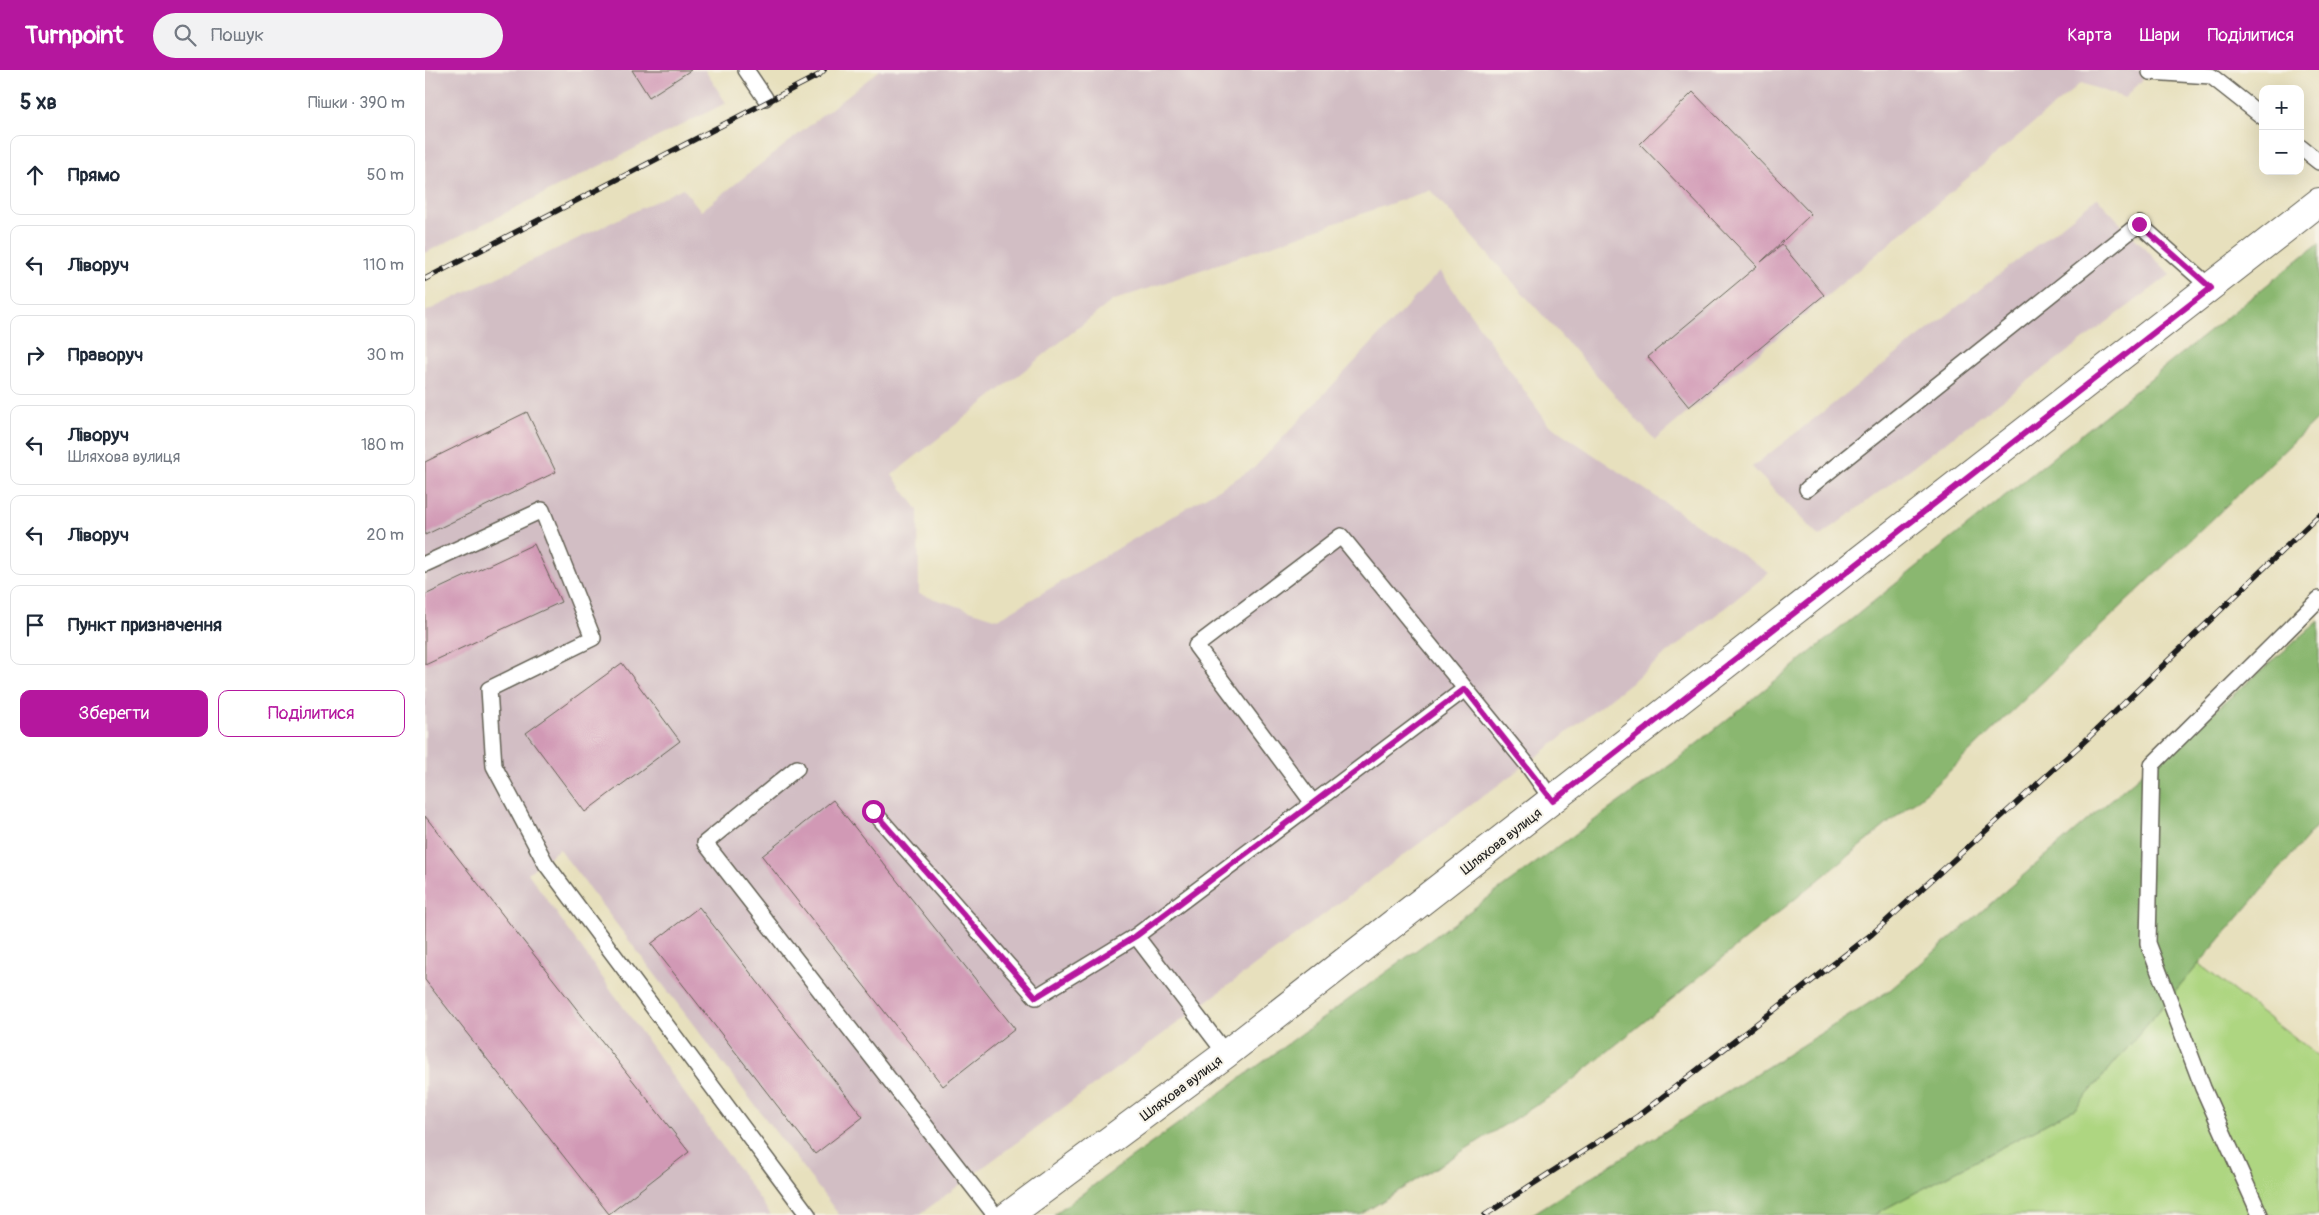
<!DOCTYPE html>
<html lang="uk">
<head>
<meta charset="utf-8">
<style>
	:root { --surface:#fff; --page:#f2f2f3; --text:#1f2937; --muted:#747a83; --line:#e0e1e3; --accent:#b5179e }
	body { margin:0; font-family:Pangolin,sans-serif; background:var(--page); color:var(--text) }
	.controls { position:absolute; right:15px; top:15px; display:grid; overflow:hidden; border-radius:10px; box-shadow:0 5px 20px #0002 }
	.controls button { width:45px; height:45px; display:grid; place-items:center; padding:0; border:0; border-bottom:1px solid var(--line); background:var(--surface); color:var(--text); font:25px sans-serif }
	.stop { position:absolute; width:15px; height:15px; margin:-11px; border:4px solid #b5179e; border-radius:50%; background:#fff }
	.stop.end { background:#b5179e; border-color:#fff; box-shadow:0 1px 5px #0008 }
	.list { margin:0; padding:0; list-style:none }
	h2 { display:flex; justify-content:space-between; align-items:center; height:65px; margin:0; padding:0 20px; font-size:21px }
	h2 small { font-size:16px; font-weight:400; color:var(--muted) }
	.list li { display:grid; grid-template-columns:32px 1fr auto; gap:15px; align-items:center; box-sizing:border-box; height:80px; margin:0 10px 10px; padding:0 10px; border:1px solid var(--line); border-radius:10px }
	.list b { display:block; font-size:19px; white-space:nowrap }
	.list p { margin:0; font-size:16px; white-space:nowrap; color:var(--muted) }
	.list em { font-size:16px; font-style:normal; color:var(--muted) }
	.actions { display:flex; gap:10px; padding:15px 20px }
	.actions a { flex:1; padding:11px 0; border:1px solid var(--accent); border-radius:10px; text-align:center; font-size:18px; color:var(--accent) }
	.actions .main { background:var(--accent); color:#fff }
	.icon { flex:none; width:28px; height:28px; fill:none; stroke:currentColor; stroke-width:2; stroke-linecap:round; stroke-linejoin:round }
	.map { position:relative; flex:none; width:1894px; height:1145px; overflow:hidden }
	header { display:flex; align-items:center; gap:30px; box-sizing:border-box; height:70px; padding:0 25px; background:var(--accent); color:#fff }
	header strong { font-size:24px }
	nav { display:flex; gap:28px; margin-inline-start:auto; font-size:18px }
	.search { width:350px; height:45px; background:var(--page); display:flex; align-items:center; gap:12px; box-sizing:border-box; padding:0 18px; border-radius:28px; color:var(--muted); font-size:19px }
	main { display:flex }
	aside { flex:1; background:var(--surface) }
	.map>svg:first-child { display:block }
	.industrial { fill:#d2bec4 }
	.green { fill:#aed681; stroke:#65794e }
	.forest { fill:#8ab76f; stroke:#536a46 }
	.building { fill:#d199b5 }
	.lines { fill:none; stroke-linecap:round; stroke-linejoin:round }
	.service-casing { stroke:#636154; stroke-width:18 }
	.minor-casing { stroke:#636154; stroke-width:30 }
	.service { stroke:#fff; stroke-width:15 }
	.minor { stroke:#fff; stroke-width:28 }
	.rail-casing { stroke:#1c1c1c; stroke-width:5.5 }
	.rail { stroke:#f7f3e8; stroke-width:4; stroke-dasharray:11; stroke-linecap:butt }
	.route { stroke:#b5179e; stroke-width:6 }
	.labels { text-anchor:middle; stroke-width:4; stroke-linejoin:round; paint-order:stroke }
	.street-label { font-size:14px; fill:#1c1c1c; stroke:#f7f3e8 }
</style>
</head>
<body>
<header>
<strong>Turnpoint</strong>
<div class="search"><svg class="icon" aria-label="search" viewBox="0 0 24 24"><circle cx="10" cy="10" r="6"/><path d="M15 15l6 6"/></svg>Пошук</div>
<nav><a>Карта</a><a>Шари</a><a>Поділитися</a></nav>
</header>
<main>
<aside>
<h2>5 хв<small>Пішки · 390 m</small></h2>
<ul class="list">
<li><svg class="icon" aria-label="ahead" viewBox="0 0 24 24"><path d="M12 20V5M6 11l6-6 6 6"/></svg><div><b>Прямо</b></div><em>50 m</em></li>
<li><svg class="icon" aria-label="left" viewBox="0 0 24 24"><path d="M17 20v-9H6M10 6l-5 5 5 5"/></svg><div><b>Ліворуч</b></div><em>110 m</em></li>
<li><svg class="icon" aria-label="right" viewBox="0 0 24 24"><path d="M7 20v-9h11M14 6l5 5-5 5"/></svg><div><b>Праворуч</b></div><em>30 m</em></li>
<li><svg class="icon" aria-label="left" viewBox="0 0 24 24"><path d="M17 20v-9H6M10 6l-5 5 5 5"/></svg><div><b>Ліворуч</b><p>Шляхова вулиця</p></div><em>180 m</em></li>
<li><svg class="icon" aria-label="left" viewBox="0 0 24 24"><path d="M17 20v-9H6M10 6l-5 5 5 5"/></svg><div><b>Ліворуч</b></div><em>20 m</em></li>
<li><svg class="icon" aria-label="arrive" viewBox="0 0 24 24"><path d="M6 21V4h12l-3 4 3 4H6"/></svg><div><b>Пункт призначення</b></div></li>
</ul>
<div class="actions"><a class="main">Зберегти</a><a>Поділитися</a></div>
</aside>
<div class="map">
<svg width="1894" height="1145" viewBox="0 0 1894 1145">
	<rect width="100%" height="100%" fill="#f7f3e8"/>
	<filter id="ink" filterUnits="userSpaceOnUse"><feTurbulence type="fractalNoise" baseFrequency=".02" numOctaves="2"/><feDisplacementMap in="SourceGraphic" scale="10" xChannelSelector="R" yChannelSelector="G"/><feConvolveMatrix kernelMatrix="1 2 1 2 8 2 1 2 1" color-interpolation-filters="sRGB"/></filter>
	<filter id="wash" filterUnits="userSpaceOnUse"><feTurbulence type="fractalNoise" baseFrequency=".0096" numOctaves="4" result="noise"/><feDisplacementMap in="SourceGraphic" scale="20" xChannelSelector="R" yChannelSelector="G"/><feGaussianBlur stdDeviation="1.12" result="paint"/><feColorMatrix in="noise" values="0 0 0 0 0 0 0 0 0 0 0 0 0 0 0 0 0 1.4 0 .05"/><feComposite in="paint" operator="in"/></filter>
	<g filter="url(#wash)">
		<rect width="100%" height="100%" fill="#e7e0bd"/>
		<path class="industrial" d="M 0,0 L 280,0 L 301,33 L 0,183 Z
			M 455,0 L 1727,0 L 1700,28 L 1656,13 L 1230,370 L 1005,120 L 687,231 L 467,405 L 493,440 L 494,524 L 573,549 L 829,398 L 1015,201 L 1123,354 L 1344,503 L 1115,684 L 494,1145 L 414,1145 L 134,779 L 103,803 L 346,1145 L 0,1145 L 0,242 L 258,118 L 276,141 Z
			M 1672,128 L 1745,205 L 1394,467 L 1327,397 Z"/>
		<path class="green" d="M 1774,894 L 1894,987 L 1894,1145 L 1448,1145 L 1651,1038 Z"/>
		<path class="forest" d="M 1894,173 L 1894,347 L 1509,716 L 1134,1021 L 935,1145 L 628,1145 L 1248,693 Z
			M 1894,551 L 1894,753 L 1651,1038 L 1448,1145 L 1106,1145 L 1465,920 Z"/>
		<g id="blocks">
			<path class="building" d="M 207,0 L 266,0 L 224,27 Z
				M 1268,22 L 1386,144 L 1336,192 L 1357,175 L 1399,225 L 1264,337 L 1223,287 L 1332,196 L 1215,74 Z
				M 102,342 L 131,402 L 0,465 L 0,392 Z
				M 109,474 L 136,532 L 0,595 L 0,525 Z
				M 197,593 L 255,671 L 160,742 L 101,663 Z
				M 408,730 L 590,959 L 518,1016 L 337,786 Z
				M 0,746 L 264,1082 L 184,1144 L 0,910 Z
				M 274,837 L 438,1047 L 390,1084 L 226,874 Z"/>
		</g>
	</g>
	<g filter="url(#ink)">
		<use href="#blocks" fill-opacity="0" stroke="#636154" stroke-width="1"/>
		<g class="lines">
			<g class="service-casing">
				<path id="service" d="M 321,0 L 340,28
					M 1725,2 L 1786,6 L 1838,47
					M 1875,77 L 1894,92
					M 1382,419 L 1714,154 L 1786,218
					M 0,494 L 117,440 L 168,568 L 64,619 L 69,696 L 121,794 L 383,1145
					M 372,698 L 280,773 L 570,1145
					M 888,733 L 771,576 L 916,466 L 1101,693 L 1128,731
					M 448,741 L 611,927 L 711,866 L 1040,619
					M 711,866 L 801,984
					M 1835,1145 L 1778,1018 L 1723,873 L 1727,695 L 1894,529"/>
			</g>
			<g class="minor-casing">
				<path id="minor" d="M 584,1145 L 801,984 L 1894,132"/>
			</g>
			<use href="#service" class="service"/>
			<use href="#minor" class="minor"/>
			<g class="rail-casing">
				<path id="rail" d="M 0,209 L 394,5 L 399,0
					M 1060,1145 L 1213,1046 L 1447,864 L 1662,669 L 1894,445"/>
			</g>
			<use href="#rail" class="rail"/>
		</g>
	</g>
	<g class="lines" filter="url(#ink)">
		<path class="route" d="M 448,741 L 611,927 L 711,866 L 1040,619 L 1128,731 L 1786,218 L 1714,154"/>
	</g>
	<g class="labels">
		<g class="street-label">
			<text transform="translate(1076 771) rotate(-38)" y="5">Шляхова вулиця</text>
			<text transform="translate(756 1018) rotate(-37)" y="5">Шляхова вулиця</text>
		</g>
	</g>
</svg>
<div class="controls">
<button>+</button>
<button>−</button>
</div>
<div class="stop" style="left:448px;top:741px"></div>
<div class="stop end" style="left:1714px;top:154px"></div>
</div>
</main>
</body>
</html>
